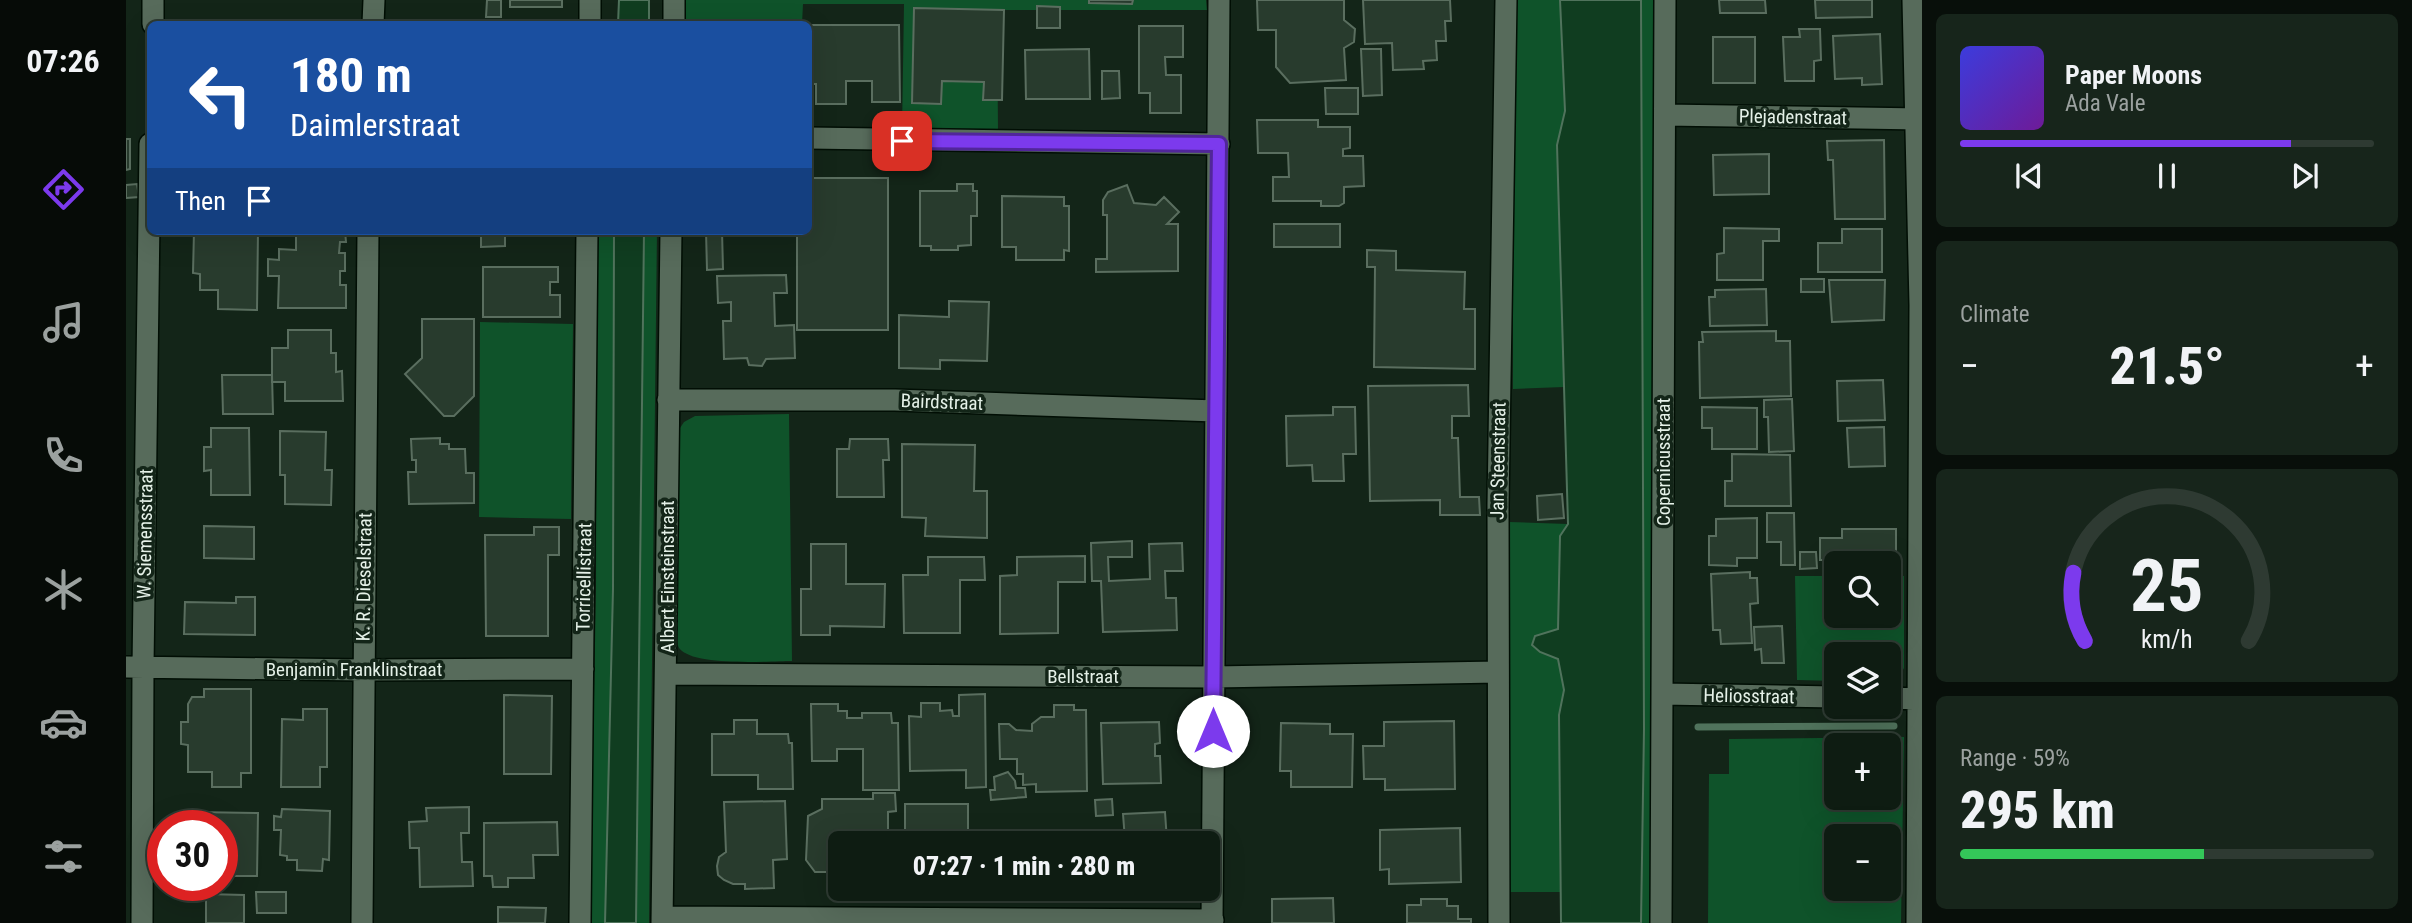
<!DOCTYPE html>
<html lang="en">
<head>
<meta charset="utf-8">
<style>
  :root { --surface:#0e1c12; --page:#17251b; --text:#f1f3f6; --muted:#9ba19f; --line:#2e3a32; --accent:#7c3aed }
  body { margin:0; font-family:"Roboto Condensed",sans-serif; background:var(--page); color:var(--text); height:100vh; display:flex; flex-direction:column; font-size:26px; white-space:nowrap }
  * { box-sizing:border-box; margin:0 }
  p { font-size:23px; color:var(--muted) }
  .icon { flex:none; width:38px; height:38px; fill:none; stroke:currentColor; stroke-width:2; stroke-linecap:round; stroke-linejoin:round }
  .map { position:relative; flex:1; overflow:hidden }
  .drawer { display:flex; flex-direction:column; gap:14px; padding:14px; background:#080f0a; width:490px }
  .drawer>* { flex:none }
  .top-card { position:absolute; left:21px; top:21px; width:665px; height:214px; border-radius:10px; box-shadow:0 7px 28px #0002,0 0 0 2px var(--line); background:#1a4fa0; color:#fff; overflow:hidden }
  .controls { position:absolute; left:1698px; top:551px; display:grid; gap:14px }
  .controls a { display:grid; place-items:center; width:77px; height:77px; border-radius:10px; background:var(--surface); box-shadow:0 7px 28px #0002,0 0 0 2px var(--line); font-size:35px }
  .speed { position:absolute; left:21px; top:810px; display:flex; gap:14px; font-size:35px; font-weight:700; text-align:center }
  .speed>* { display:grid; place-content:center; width:91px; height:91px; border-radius:50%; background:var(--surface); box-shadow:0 7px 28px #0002,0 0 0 2px var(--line); line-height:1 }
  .speed .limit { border:10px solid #d22; background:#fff; color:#111 }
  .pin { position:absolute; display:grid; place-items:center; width:60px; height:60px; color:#fff; margin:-30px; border-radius:14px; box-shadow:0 4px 10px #0006 }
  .me { position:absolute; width:77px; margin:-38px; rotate:0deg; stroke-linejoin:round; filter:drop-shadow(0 0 5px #0008) }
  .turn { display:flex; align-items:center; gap:24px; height:147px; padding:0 28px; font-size:32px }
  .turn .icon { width:91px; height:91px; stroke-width:2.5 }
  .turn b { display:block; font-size:49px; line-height:60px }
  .then { display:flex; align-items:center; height:66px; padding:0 28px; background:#0003; gap:14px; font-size:26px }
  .big { font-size:52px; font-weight:800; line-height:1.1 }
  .drawer .widget { flex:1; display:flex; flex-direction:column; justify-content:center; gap:10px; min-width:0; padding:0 24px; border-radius:10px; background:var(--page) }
  .drawer .dial { align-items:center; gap:0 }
  .dial svg { height:182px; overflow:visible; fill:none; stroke:var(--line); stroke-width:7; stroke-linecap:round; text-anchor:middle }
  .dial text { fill:var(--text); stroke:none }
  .song { display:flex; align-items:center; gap:21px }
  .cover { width:84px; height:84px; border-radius:10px; background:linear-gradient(135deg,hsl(240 70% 55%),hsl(280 70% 35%)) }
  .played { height:7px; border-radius:4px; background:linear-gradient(90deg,var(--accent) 80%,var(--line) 80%) }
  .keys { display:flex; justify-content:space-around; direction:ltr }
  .heat { display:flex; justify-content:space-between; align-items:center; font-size:38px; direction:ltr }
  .charge { height:10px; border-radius:5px; background:linear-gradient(90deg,#34c759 59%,var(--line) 0) }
  .trip { position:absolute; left:702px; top:831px; width:392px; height:70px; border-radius:10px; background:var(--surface); box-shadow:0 7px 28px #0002,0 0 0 2px var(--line); font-weight:800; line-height:70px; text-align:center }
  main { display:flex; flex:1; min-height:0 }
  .menu { display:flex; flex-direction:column; width:126px; justify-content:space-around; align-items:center; background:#060b07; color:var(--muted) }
  .menu .icon { width:49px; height:49px }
  .menu .current { color:var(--accent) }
  .menu b { font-size:32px; color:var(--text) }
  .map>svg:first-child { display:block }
  .green { fill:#0f532a; fill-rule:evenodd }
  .water { fill:#103d20; stroke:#50735c; stroke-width:2 }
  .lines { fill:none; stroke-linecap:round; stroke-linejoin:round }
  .stream { stroke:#50735c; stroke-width:7 }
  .building { fill:#283b2d; stroke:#5a6e5f; stroke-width:2 }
  .minor-casing { stroke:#010e04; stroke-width:24 }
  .minor { stroke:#576b5b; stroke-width:21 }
  .route-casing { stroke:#51269a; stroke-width:18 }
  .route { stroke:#7c3aed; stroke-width:12 }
  .labels { text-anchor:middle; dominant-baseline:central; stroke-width:7; stroke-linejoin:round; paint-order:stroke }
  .street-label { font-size:19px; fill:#e5f1e8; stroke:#132518 }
</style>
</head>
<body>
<main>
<nav class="menu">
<b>07:26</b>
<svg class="icon current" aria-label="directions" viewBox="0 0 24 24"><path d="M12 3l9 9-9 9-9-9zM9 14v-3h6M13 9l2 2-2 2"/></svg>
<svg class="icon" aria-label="music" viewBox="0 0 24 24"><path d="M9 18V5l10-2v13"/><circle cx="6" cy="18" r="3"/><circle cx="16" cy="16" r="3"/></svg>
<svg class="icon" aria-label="phone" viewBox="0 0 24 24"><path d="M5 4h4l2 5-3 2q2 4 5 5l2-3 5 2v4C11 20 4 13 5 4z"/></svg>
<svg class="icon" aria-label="climate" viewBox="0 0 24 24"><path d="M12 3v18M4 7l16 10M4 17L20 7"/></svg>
<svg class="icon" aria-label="car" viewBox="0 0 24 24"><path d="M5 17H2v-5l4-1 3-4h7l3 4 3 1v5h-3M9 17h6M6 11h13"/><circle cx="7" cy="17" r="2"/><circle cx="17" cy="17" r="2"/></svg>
<svg class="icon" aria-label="filters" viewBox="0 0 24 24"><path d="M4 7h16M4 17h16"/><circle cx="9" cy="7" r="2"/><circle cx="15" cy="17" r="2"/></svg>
</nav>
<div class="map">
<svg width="1796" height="923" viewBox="0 0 1796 923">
  <rect width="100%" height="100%" fill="#132518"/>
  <!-- green -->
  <path class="green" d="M559 0H1080L1081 10H871L872 130H776L778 4H677L676 24H559Z
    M1387 0H1434L1439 111 1431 145 1438 387 1387 389Z
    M1515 0H1531L1527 923H1515L1518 729Z
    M471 231H488L487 589 479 923H464L470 588Z
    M518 231H531L523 923H510Z
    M354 322 447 324 445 519 353 517Z
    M663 414 666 661C643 661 567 667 553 648 551 644 550 636 549 632L552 431 558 422 569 416Z
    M1383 522 1442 524 1434 536 1433 629 1410 636 1414 652 1432 659 1438 690 1433 715 1434 892H1384L1381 677Z
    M1669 576H1710V616H1762V576H1778V668L1772 679 1762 681V654H1710V681L1671 680Z
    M1778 737 1775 923H1582L1583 774H1603V739ZM1710 746H1762V798H1710ZM1710 836H1762V889H1710Z"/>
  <!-- water -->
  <path class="water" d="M493 0H523V24H492Z
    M1434 0H1515L1518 729 1515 923H1435L1433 715 1438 690 1432 659 1414 652 1406 645 1409 636 1432 629 1434 536 1442 524 1431 145 1439 111Z
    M488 231H518L510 923H479L487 589Z"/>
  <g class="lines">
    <!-- stream -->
    <path class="stream" d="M1572 727 1768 726"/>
  </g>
  <!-- building -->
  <path class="building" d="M361 0H375V17H360Z
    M384 0H436V7H384Z
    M963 0H1007L1006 4 963 3Z
    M1131 0H1218V20L1229 29 1228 42 1218 48 1220 80 1164 83 1150 67V30H1132Z
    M1237 0H1324L1325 21H1319L1320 41H1310L1311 60 1297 61 1298 69 1267 70 1266 43 1239 44Z
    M1593 0H1639L1640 13H1594Z
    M1689 0H1746V17L1690 18Z
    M911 6 934 7V28H911Z
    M788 8 878 10 876 100H857L858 82 816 81 815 104 786 103Z
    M682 25H773L774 102H746V81H720V104H690V84H682Z
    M1013 26H1057V57H1039L1040 75H1055V113H1024V93H1013Z
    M1673 29H1694L1695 60 1688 61V81H1659L1657 37H1674Z
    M1754 34 1756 84 1736 85V78L1709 79 1707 36Z
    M1587 37H1629V83H1587Z
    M963 49 964 99H900L899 50Z
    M1235 49H1255L1256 95 1237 96Z
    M976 71H993L994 98 976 99Z
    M1199 88H1232V114H1200Z
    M1131 120H1192V127H1224V148L1217 149V156H1237L1238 186 1218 187V203L1213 206H1195V201H1147V177H1163L1162 153H1132Z
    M0 139H4V169L0 170Z
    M1758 140 1759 219H1709L1707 160H1702L1701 141Z
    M1643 154V194L1588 195 1587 155Z
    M682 178H762V330H671V231H682Z
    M11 184 13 197 0 198V185Z
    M831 184H847V191H851V216H845V245L832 246V250H805V246H794V191H831Z
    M1001 185 1008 203 1030 205 1038 197 1053 212 1041 224H1052V271L970 272V259H981V215H977V200L982 192Z
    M876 196 938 197V206H943V251L938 250V260H890V247H876Z
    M1148 224H1214V247H1148Z
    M1598 228 1653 229V241H1637V280H1591V254L1598 253Z
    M1716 229H1756V272H1692V243H1716Z
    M68 231H132L131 310 92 309V290H74V274L67 273Z
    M170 231H219L220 242H214L213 253H219V271H214V285H220V308H152L153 276H142V259L153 260V249L170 250Z
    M355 231H379V246L355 247Z
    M580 231H596L597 269 581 270Z
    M1241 250 1270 251V270L1339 272 1338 309H1349V369L1248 367 1249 267H1241Z
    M357 267H432V282H424V295H434V317H357Z
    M660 275 661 293H648L649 326 668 325 669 358 640 359 636 366 623 365 621 358 598 359 597 321H605V302L592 303 591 276Z
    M1675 279H1698V292H1675Z
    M1703 280H1759L1758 320 1706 322Z
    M1640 289 1641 325 1584 326 1583 297H1589V290Z
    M823 301 863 302 861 361 814 360V369L773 368V315L823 317Z
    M296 319H348V396L328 416H318L279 374 296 358Z
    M162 330H205V353H210V372L216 371 217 401H159V382H146V348H162Z
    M1650 331V341H1664L1665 396 1574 398 1573 342H1577L1576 332Z
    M96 375H146L147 414H97Z
    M1757 380 1759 420 1712 421 1711 381Z
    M1342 385 1343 416H1326V438H1332L1334 497H1353L1354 515H1314V500L1244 501 1242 386Z
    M1666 399 1668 451 1643 452 1642 417H1638V400Z
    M1207 407H1229L1230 454H1217L1218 481H1187L1186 465 1161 466 1160 416 1207 415Z
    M1576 407 1631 408V449H1586V428H1576Z
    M1758 427 1759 466 1723 467 1721 428Z
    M85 428H123L124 495H85V470L78 471V447H85Z
    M154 431 200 432 199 470H206L205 505 159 504V475H154Z
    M314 438V444H323V449H339L340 473H348V503L283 504 282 472H290V460H286L285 439Z
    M724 439H762L763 460H757L758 497H711V449H723Z
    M776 444 849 445 848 491H861V538L799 536 800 518 776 517Z
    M1606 454 1664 455 1665 506H1599V481H1606Z
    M1436 494 1438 518 1412 520 1411 496Z
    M1641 513H1668L1669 565H1655V542H1641Z
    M1631 518V558H1611V566L1583 565V536H1590V519Z
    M78 526 128 527V559L78 558Z
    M408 527H433V555H422V636H360L359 535H408Z
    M1716 529H1770V555H1762V564H1715V560H1694V538H1716Z
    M1006 541V557H982L983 581 1024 579 1023 544 1056 543 1057 571H1039L1040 598H1050L1051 630 977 632 975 581H966L965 543Z
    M685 544H720V584H759L758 627 704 626V635H675V589H685Z
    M1674 552H1690L1691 568 1674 569Z
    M959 556V582H932V633L874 634V576L891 575V557Z
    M802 557H858L859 580H834V633H778L777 575H802Z
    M1624 572V578H1631L1632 603 1624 604 1626 643 1595 644 1594 630H1587L1585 574Z
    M110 597H129V635L58 634 59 602 110 603Z
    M1656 626 1658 663H1636L1635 649 1629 650 1628 627Z
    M78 689H125V773H115V787H86V772H62V745L55 744V722H62V704L66 697H78Z
    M859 694 860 787 840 788V770L784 771 783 716 795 717V703H814V711L826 710 827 716H833V695Z
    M378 695 426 696 425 774H378Z
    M685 704H712V711H721V718H736V713H765L766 723H772L773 790H737V749H711V761H686Z
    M928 705H948V710H960L961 791 910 792V784L897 785V774H891V759H874L873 724H883L890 730 906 731V724L915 717H928Z
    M177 709H201V767H194V787H155L156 719 177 720Z
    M608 720H631V734H662L663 743H666L667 789H632V775H586V734H608Z
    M1328 721 1329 789 1259 790V779H1238L1237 746H1258V722Z
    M1033 722 1034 743 1029 744V756H1034L1035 783 977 784 975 723Z
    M1155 723 1204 724V734H1227L1226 787H1165V771H1154Z
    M882 772 889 781 890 788H899L900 797 865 800 864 790H869L868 777Z
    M747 793H769L770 811 762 812V844H714V881H708V872H689L680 860 682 816 696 809V799H747Z
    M986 799 987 815 970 816 969 800Z
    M659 801 661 859 647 860 648 888 619 889V884H607L598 880 592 875 591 866 593 857 600 852 598 802Z
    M779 804H842V844H770V841H779Z
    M343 807V833H335L336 862H346L347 886 294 887 293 848H284L283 822 301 821 300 808Z
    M156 809 204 811 203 860 197 859 196 871 171 870V860H161V856L154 855 155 830H148V816L155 817Z
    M68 812 132 813 131 876H96V826H60V824L68 820Z
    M1039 812 1041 841 1048 840V844H989V841L999 840 997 814Z
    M431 822 432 855H407L408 878H382V887H367L366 876H358V823Z
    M1334 828 1335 882 1263 884V869L1254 870V830Z
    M749 889H769L770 897H749Z
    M130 892H160V913H131Z
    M80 894 118 895V923H80Z
    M1207 898 1208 923H1146V899Z
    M1295 899H1321V906H1332V919H1345V923H1281V905H1295Z
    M372 907 420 908 419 923H372Z"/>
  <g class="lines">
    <!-- minor casing -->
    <g class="minor-casing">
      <path id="minor" d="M1787 0 1794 305 1791 923
        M27 24V0
        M247 24 248 0
        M464 24V0
        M548 24V0
        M1539 115 1796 119
        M682 138 1093 144
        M542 400H769L1090 411
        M0 667 237 670 457 669
        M541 674 1088 677 1372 672
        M1536 694 1710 697
        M1762 698 1796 699
        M536 917 1087 920
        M16 923 17 667 24 144
        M236 923 242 231
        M454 923 461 231
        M536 923 545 231
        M1086 923 1093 0
        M1373 923 1372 505 1380 0
        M1535 923 1539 0"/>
    </g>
    <!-- minor -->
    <use href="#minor" class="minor"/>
  </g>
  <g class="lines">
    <!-- route casing -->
    <g class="route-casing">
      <path id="route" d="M776 141 1093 144 1087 731"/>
    </g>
    <!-- route -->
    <use href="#route" class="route"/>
  </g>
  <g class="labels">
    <!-- street labels -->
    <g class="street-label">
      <text transform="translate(1667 117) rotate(1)">Plejadenstraat</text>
      <text transform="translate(816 402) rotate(2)">Bairdstraat</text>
      <text transform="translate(1372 461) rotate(-89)">Jan Steenstraat</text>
      <text transform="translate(1537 462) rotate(-90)">Copernicusstraat</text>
      <text transform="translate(19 534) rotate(-89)">W. Siemensstraat</text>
      <text transform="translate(238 577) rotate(-89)">K. R. Dieselstraat</text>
      <text transform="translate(458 577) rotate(-89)">Torricellistraat</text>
      <text transform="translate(541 577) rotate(-90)">Albert Einsteinstraat</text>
      <text x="228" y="669">Benjamin Franklinstraat</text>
      <text x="957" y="676">Bellstraat</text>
      <text transform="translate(1623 696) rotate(1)">Heliosstraat</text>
    </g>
  </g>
</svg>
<div class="controls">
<a><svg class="icon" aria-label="search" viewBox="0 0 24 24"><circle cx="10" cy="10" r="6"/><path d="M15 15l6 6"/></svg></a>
<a><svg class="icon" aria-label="layers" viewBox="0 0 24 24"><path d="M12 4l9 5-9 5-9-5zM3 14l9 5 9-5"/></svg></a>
<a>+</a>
<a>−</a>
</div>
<div class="speed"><div class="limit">30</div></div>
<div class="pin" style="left:776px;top:141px;background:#d93025"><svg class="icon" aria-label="arrive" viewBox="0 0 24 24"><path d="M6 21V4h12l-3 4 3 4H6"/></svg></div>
<svg class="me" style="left:1087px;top:731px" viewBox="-20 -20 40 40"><circle r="19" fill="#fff"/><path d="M0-13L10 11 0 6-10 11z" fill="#7c3aed"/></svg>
<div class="trip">07:27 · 1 min · 280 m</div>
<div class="top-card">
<div class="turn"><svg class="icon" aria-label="left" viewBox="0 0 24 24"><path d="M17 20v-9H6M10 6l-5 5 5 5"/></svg><div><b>180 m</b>Daimlerstraat</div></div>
<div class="then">Then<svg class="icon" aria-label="arrive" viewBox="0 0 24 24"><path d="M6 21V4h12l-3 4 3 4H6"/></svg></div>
</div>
</div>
<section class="drawer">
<div class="widget">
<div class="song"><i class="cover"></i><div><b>Paper Moons</b><p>Ada Vale</p></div></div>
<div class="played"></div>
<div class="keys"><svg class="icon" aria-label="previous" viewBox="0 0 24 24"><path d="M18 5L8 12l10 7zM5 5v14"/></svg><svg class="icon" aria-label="pause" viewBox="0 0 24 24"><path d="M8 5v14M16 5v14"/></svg><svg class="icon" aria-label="next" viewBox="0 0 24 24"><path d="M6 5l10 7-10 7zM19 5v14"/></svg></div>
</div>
<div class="widget"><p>Climate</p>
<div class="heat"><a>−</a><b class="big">21.5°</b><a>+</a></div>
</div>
<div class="widget dial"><svg viewBox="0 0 100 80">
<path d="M14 69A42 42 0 1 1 86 69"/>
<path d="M14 69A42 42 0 0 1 9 39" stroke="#7c3aed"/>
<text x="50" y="56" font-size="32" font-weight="700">25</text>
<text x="50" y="72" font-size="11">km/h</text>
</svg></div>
<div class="widget"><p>Range · 59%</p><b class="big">295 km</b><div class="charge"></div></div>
</section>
</main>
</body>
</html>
